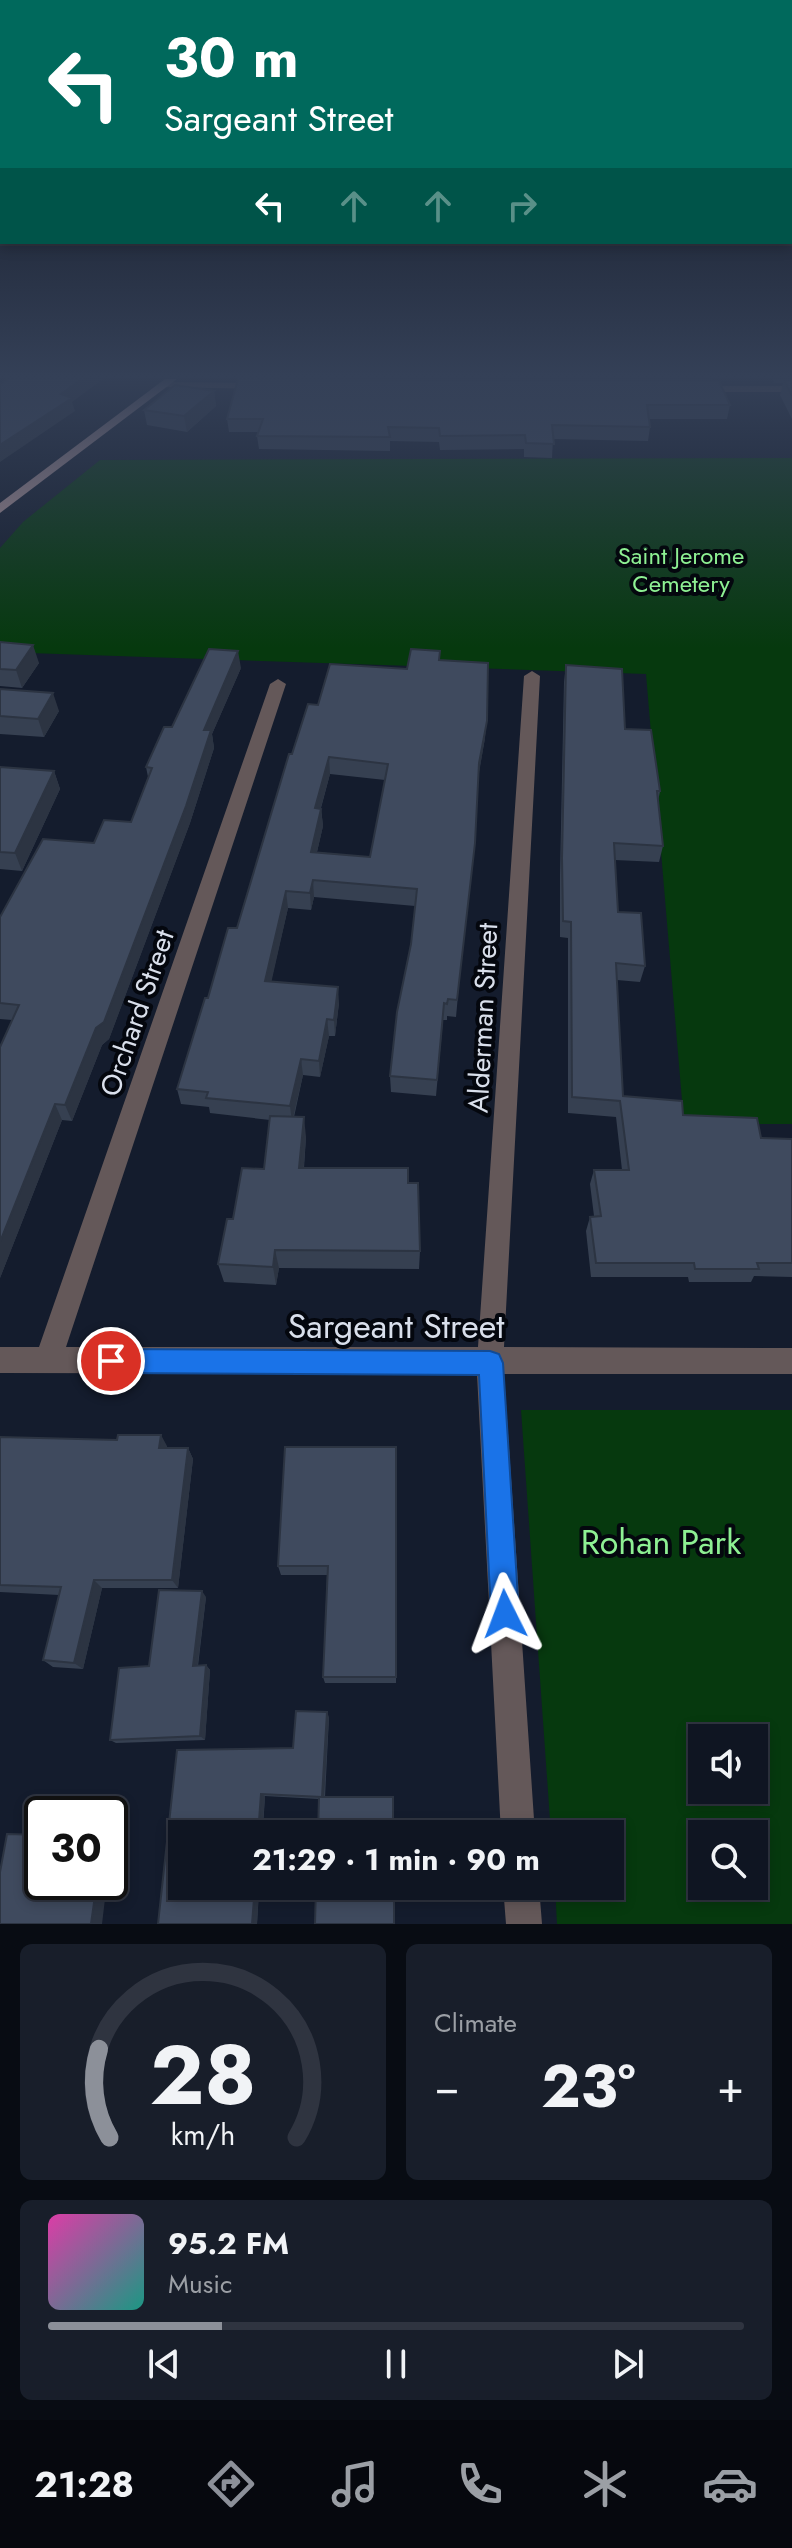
<!DOCTYPE html>
<html lang="en">
<head>
<meta charset="utf-8">
<style>
  :root { --surface:#0f1522; --page:#181e2a; --text:#f1f3f6; --muted:#9b9fa5; --line:#2f3440; --accent:#8c9099 }
  body { margin:0; font-family:Jost,sans-serif; background:var(--page); color:var(--text); height:100vh; display:flex; flex-direction:column; font-size:30px; white-space:nowrap }
  * { box-sizing:border-box; margin:0 }
  p { font-size:26px; color:var(--muted) }
  .icon { flex:none; width:44px; height:44px; fill:none; stroke:currentColor; stroke-width:2; stroke-linecap:round; stroke-linejoin:round }
  .map { position:relative; height:1924px; overflow:hidden }
  .side { display:flex; flex-direction:column; gap:20px; padding:20px; background:#080c13; flex:1 }
  .side>* { flex:none }
  .banner { position:absolute; left:0px; top:0px; width:792px; height:244px; box-shadow:0 4px 12px #0003,0 0 0 2px var(--line); background:#00695c; color:#fff; overflow:hidden }
  .buttons { position:absolute; left:688px; top:1724px; display:grid; gap:16px }
  .buttons a { display:grid; place-items:center; width:80px; height:80px; border-radius:0px; background:var(--surface); box-shadow:0 4px 12px #0003,0 0 0 2px var(--line); font-size:40px }
  .speed { position:absolute; left:24px; top:1796px; display:flex; gap:16px; font-size:40px; font-weight:700; text-align:center }
  .speed>* { display:grid; place-content:center; width:104px; height:104px; border-radius:50%; background:var(--surface); box-shadow:0 4px 12px #0003,0 0 0 2px var(--line); line-height:1 }
  .speed .limit { border:4px solid #111; border-radius:12px; background:#fff; color:#111 }
  .pin { position:absolute; display:grid; place-items:center; width:68px; height:68px; color:#fff; margin:-34px; border:4px solid #fff; border-radius:50%; box-shadow:0 2px 8px #0007 }
  .me { position:absolute; width:88px; margin:-44px; rotate:357deg; stroke-linejoin:round; filter:drop-shadow(0 0 6px #0008) }
  .turn { display:flex; align-items:center; gap:28px; height:168px; padding:0 32px; font-size:36px }
  .turn .icon { width:104px; height:104px; stroke-width:2.5 }
  .turn b { display:block; font-size:56px; line-height:68px }
  .lanes { display:flex; align-items:center; height:76px; padding:0 32px; background:#0003; justify-content:center; gap:40px; direction:ltr }
  .lanes .off { opacity:.35 }
  .big { font-size:60px; font-weight:700; line-height:1.1 }
  .side .widget { flex:1; display:flex; flex-direction:column; justify-content:center; gap:12px; min-width:0; padding:0 28px; border-radius:12px; background:var(--page) }
  .side .dial { align-items:center; gap:0 }
  .dial svg { height:208px; overflow:visible; fill:none; stroke:var(--line); stroke-width:7; stroke-linecap:round; text-anchor:middle }
  .dial text { fill:var(--text); stroke:none }
  .song { display:flex; align-items:center; gap:24px }
  .cover { width:96px; height:96px; border-radius:12px; background:linear-gradient(135deg,hsl(320 70% 55%),hsl(170 70% 35%)) }
  .played { height:8px; border-radius:4px; background:linear-gradient(90deg,var(--accent) 25%,var(--line) 25%) }
  .keys { display:flex; justify-content:space-around; direction:ltr }
  .heat { display:flex; justify-content:space-between; align-items:center; font-size:44px; direction:ltr }
  .side .tiles { flex:1; display:grid; gap:20px; grid-template-columns:1fr 1fr }
  .widget:last-child { grid-column:span 2 }
  .trip { position:absolute; left:168px; top:1820px; width:456px; height:80px; border-radius:0px; background:var(--surface); box-shadow:0 4px 12px #0003,0 0 0 2px var(--line); font-weight:700; line-height:80px; text-align:center }
  .menu { display:flex; height:128px; justify-content:space-around; align-items:center; background:#06080e; color:var(--muted) }
  .menu .icon { width:56px; height:56px }
  .menu .selected { color:var(--accent) }
  .menu b { font-size:36px; color:var(--text) }
  .map>svg:first-child { display:block }
  .green { fill:#06390e; fill-rule:evenodd }
  .lines { fill:none; stroke-linecap:round; stroke-linejoin:round }
  .minor { fill:#645859; fill-rule:evenodd }
  .major { fill:#ad9396; fill-rule:evenodd }
  .wall { fill:#364051; fill-rule:evenodd }
  .shaded-wall { fill:#2c3442 }
  .building { fill:#3f4a5e; stroke:#2c3442; stroke-width:2; fill-rule:evenodd }
  .route { fill:#1a73e8; stroke:#114b97; stroke-width:2 }
  .labels { text-anchor:middle; dominant-baseline:central; stroke-width:8; stroke-linejoin:round; paint-order:stroke }
  .far-park-label { font-size:24px; fill:#8ef093; stroke:#04070e }
  .street-label { font-size:28px; fill:#d9dfeb; stroke:#04070e }
  .near-street-label { font-size:34px; fill:#d9dfeb; stroke:#04070e }
  .near-park-label { font-size:34px; fill:#8ef093; stroke:#04070e }
</style>
</head>
<body>
<div class="map">
<svg width="792" height="1924" viewBox="0 0 792 1924">
  <rect width="100%" height="100%" fill="#141c2d"/>
  <!-- green -->
  <path class="green" d="M792 458V1124H684L646 674 0 652V548L23 522 100 460Z
    M521 1410H792V1924H557L555 1886H610V1834H551ZM702 1738H754V1790H702ZM702 1834H754V1886H702Z"/>
  <g class="lines">
    <!-- minor -->
    <path class="minor" d="M164 382 264 383 269 386 264 389 160 387V383Z
      M792 386V392H696L691 389 696 386Z
      M532 671 540 676 504 1347 792 1348V1374H504L535 1834H501L477 1374 0 1373V1347H39L270 684 278 679 286 684 66 1347H478L524 676Z
      M503 1886H539L542 1924H506Z"/>
    <!-- major -->
    <path class="major" d="M165 379H177L0 513V503Z"/>
  </g>
  <!-- wall -->
  <path class="wall" d="M238 379H712V381L730 405 727 419H649L650 427 648 441 553 439 552 458 524 457V449L440 450 439 442 390 441V451L259 449 257 436 258 432H229L227 419Z
    M773 379H792V419L780 395 783 383H774Z
    M214 391 216 406 187 432 147 425 144 410Z
    M0 642 39 663 22 688 0 686Z
    M440 651V660L485 738 478 777 456 1017 447 1016V1020H443L436 1096 391 1092 390 1076 411 944 415 906 314 897 311 910 288 908 271 981 339 1003 335 1036H329L320 1077 303 1075 294 1117 306 1137 304 1168 408 1183 420 1251 419 1269 279 1268 276 1285 224 1282 218 1264 233 1219 264 1169 270 1120 210 1113 209 1107 181 1104 177 1089 208 998 237 928 292 754 318 705 407 669ZM330 774 385 780 370 857 317 852 323 826 321 808Z
    M566 665 625 729 660 791 658 802 663 846 659 862 615 860 618 912 645 966 640 982 617 980 623 1096 761 1138 792 1139V1277L754 1276 751 1282H689L688 1277H591L586 1231 590 1217 594 1216 590 1184 594 1170H622L616 1117 568 1113V938L560 937V875L564 682Z
    M241 668 212 734 214 748 190 823 109 1039 102 1045 72 1121 62 1120 0 1278 12 1020 0 1019V917L94 843 131 822 148 777 146 767 172 727Z
    M0 689 59 711 44 737 0 734Z
    M0 767 54 771 60 789 22 871 0 869Z
    M0 1437 167 1446V1448H188L193 1459 178 1588H102L83 1669 53 1667 43 1660 59 1595 0 1592Z
    M396 1447V1683H325L323 1677 327 1575H281L278 1566Z
    M206 1597 198 1666 206 1665 210 1670 205 1740 116 1743 110 1740 149 1666Z
    M329 1717 325 1797 319 1799 265 1796 257 1924H158L293 1748Z"/>
  <!-- shaded-wall -->
  <path class="shaded-wall" d="M82 379H103L72 402 75 411 0 462V445L61 394Z
    M214 391 216 406 187 432 184 416Z
    M33 645 39 663 22 688 16 670Z
    M238 651 241 668 212 734 214 748 190 823 109 1039 102 1045 72 1121 65 1105 204 730Z
    M53 693 59 711 44 737 38 719Z
    M487 721 485 738 478 779 479 763Z
    M329 757 330 774 316 825 315 808Z
    M54 771 60 789 22 871 15 853Z
    M321 809 323 826 313 869 311 852Z
    M313 880 314 897 311 910 310 893Z
    M286 891 288 908 268 997 265 981Z
    M338 987 339 1003 335 1036 334 1020Z
    M327 1019 329 1036 320 1077 319 1061Z
    M301 1059 303 1075 292 1122 290 1106Z
    M55 1104 62 1120 0 1278V1242Z
    M304 1117 306 1137 302 1188 299 1168Z
    M275 1250 279 1268 276 1285 273 1267Z
    M161 1435 167 1446 165 1459 159 1448Z
    M188 1448 193 1459 178 1588 172 1580Z
    M94 1580 102 1588 83 1669 74 1663Z
    M202 1591 206 1597 197 1670 193 1666Z
    M206 1665 210 1670 205 1740 200 1736Z
    M327 1712 329 1717 324 1799 322 1797Z
    M261 1794 265 1796 262 1834H258Z
    M110 1837 113 1838 110 1863Z
    M97 1882H107L102 1924H91Z
    M255 1886H259L257 1924H252Z"/>
  <!-- building -->
  <path class="building" d="M7 379H82L61 394 72 398 0 445V384Z
    M238 379 719 381 730 405H647L650 427 552 425 554 444 526 443 525 435 440 436 439 428 388 427 390 437 257 436 263 419H227Z
    M784 380H792V396Z
    M175 385 214 391 184 416 144 410Z
    M0 642 33 645 16 670 0 669Z
    M209 649 238 651 204 730H211L186 806 104 1022 96 1028 65 1105 55 1104 0 1242V1047L19 1005 0 1003V917L43 839 94 843 104 820 131 822 152 768 146 767 164 727H172Z
    M411 649 440 651 439 660 488 663 487 721 479 763 475 843 457 1000 448 999 447 1004 444 1003 437 1080 390 1076 397 1012 411 944 417 889 313 880 310 893 286 891 265 981 338 987 334 1020 327 1019 319 1061 301 1059 290 1106 206 1098 208 1092 177 1089 205 998H208L228 928H237L289 754H292L308 704 318 705 330 664 407 669ZM329 757 388 764 370 857 311 852 321 809 315 808Z
    M566 665 622 669 625 729 651 730 660 791H657L663 846 614 843 618 912 641 913 645 966 616 963 623 1096 682 1101 683 1115 757 1118 761 1138 792 1139V1263H757L759 1269H695L694 1263H596L590 1217 601 1216 594 1170H629L620 1101 572 1097 571 922 563 921 562 858Z
    M0 689 53 693 38 719 0 716Z
    M0 767 54 771 15 853 0 852Z
    M270 1116 304 1117 299 1168H408V1183H418L420 1251 275 1250 273 1267 218 1264 227 1219H233L242 1168 264 1169Z
    M118 1435H161L159 1448H188L172 1580H94L74 1663 43 1660 61 1587 0 1585V1437L117 1440Z
    M285 1447H396V1677H323L328 1566H278Z
    M159 1590 202 1591 193 1666 206 1665 200 1736 110 1740 119 1668 149 1666Z
    M296 1711 327 1712 322 1797 261 1794 258 1834H182V1886H255L252 1924H158L177 1750 293 1748Z
    M319 1797H393V1834H318Z
    M7 1834 42 1835V1882H97L91 1924H0V1872Z
    M316 1886H394V1924H315Z"/>
  <!-- sky -->
  <linearGradient id="sky" x2="0" y2="1"><stop stop-color="#0b0f19"/><stop offset="0.58" stop-color="#344057"/><stop offset="1" stop-color="#344057" stop-opacity="0"/></linearGradient>
  <rect width="792" height="648" fill="url(#sky)"/>
  <!-- route -->
  <path class="route" d="M111 1349 490 1351 499 1354 503 1363 519 1614 515 1624 505 1628 495 1624 491 1614 479 1375 111 1373 103 1369 99 1361 103 1352Z"/>
  <g class="labels">
    <!-- far-park labels -->
    <g class="far-park-label">
      <text x="681" y="555">Saint Jerome<tspan x="681" dy="28">Cemetery</tspan></text>
    </g>
    <!-- street labels -->
    <g class="street-label">
      <text transform="translate(137 1013) rotate(-71)">Orchard Street</text>
      <text transform="translate(483 1018) rotate(-87)">Alderman Street</text>
    </g>
    <!-- near-street labels -->
    <g class="near-street-label">
      <text x="396" y="1326">Sargeant Street</text>
    </g>
    <!-- near-park labels -->
    <g class="near-park-label">
      <text x="661" y="1542">Rohan Park</text>
    </g>
  </g>
</svg>
<div class="buttons">
<a><svg class="icon" aria-label="sound" viewBox="0 0 24 24"><path d="M4 9h4l5-4v14l-5-4H4zM17 9q2 3 0 6"/></svg></a>
<a><svg class="icon" aria-label="search" viewBox="0 0 24 24"><circle cx="10" cy="10" r="6"/><path d="M15 15l6 6"/></svg></a>
</div>
<div class="speed"><div class="limit">30</div></div>
<div class="pin" style="left:111px;top:1361px;background:#d93025"><svg class="icon" aria-label="arrive" viewBox="0 0 24 24"><path d="M6 21V4h12l-3 4 3 4H6"/></svg></div>
<svg class="me" style="left:505px;top:1614px" viewBox="-20 -20 40 40"><path d="M0-17L14 15 0 8-14 15z" fill="#1a73e8" stroke="#fff" stroke-width="4"/></svg>
<div class="trip">21:29 · 1 min · 90 m</div>
<div class="banner">
<div class="turn"><svg class="icon" aria-label="left" viewBox="0 0 24 24"><path d="M17 20v-9H6M10 6l-5 5 5 5"/></svg><div><b>30 m</b>Sargeant Street</div></div>
<div class="lanes"><svg class="icon" aria-label="left" viewBox="0 0 24 24"><path d="M17 20v-9H6M10 6l-5 5 5 5"/></svg><svg class="icon off" aria-label="ahead" viewBox="0 0 24 24"><path d="M12 20V5M6 11l6-6 6 6"/></svg><svg class="icon off" aria-label="ahead" viewBox="0 0 24 24"><path d="M12 20V5M6 11l6-6 6 6"/></svg><svg class="icon off" aria-label="right" viewBox="0 0 24 24"><path d="M7 20v-9h11M14 6l5 5-5 5"/></svg></div>
</div>
</div>
<section class="side">
<div class="tiles">
<div class="widget dial"><svg viewBox="0 0 100 80">
<path d="M14 69A42 42 0 1 1 86 69"/>
<path d="M14 69A42 42 0 0 1 10 35" stroke="#8c9099"/>
<text x="50" y="56" font-size="32" font-weight="700">28</text>
<text x="50" y="72" font-size="11">km/h</text>
</svg></div>
<div class="widget"><p>Climate</p>
<div class="heat"><a>−</a><b class="big">23°</b><a>+</a></div>
</div>
<div class="widget">
<div class="song"><i class="cover"></i><div><b>95.2 FM</b><p>Music</p></div></div>
<div class="played"></div>
<div class="keys"><svg class="icon" aria-label="previous" viewBox="0 0 24 24"><path d="M18 5L8 12l10 7zM5 5v14"/></svg><svg class="icon" aria-label="pause" viewBox="0 0 24 24"><path d="M8 5v14M16 5v14"/></svg><svg class="icon" aria-label="next" viewBox="0 0 24 24"><path d="M6 5l10 7-10 7zM19 5v14"/></svg></div>
</div>
</div>
</section>
<nav class="menu">
<b>21:28</b>
<svg class="icon selected" aria-label="directions" viewBox="0 0 24 24"><path d="M12 3l9 9-9 9-9-9zM9 14v-3h6M13 9l2 2-2 2"/></svg>
<svg class="icon" aria-label="music" viewBox="0 0 24 24"><path d="M9 18V5l10-2v13"/><circle cx="6" cy="18" r="3"/><circle cx="16" cy="16" r="3"/></svg>
<svg class="icon" aria-label="phone" viewBox="0 0 24 24"><path d="M5 4h4l2 5-3 2q2 4 5 5l2-3 5 2v4C11 20 4 13 5 4z"/></svg>
<svg class="icon" aria-label="climate" viewBox="0 0 24 24"><path d="M12 3v18M4 7l16 10M4 17L20 7"/></svg>
<svg class="icon" aria-label="car" viewBox="0 0 24 24"><path d="M5 17H2v-5l4-1 3-4h7l3 4 3 1v5h-3M9 17h6M6 11h13"/><circle cx="7" cy="17" r="2"/><circle cx="17" cy="17" r="2"/></svg>
</nav>
</body>
</html>
